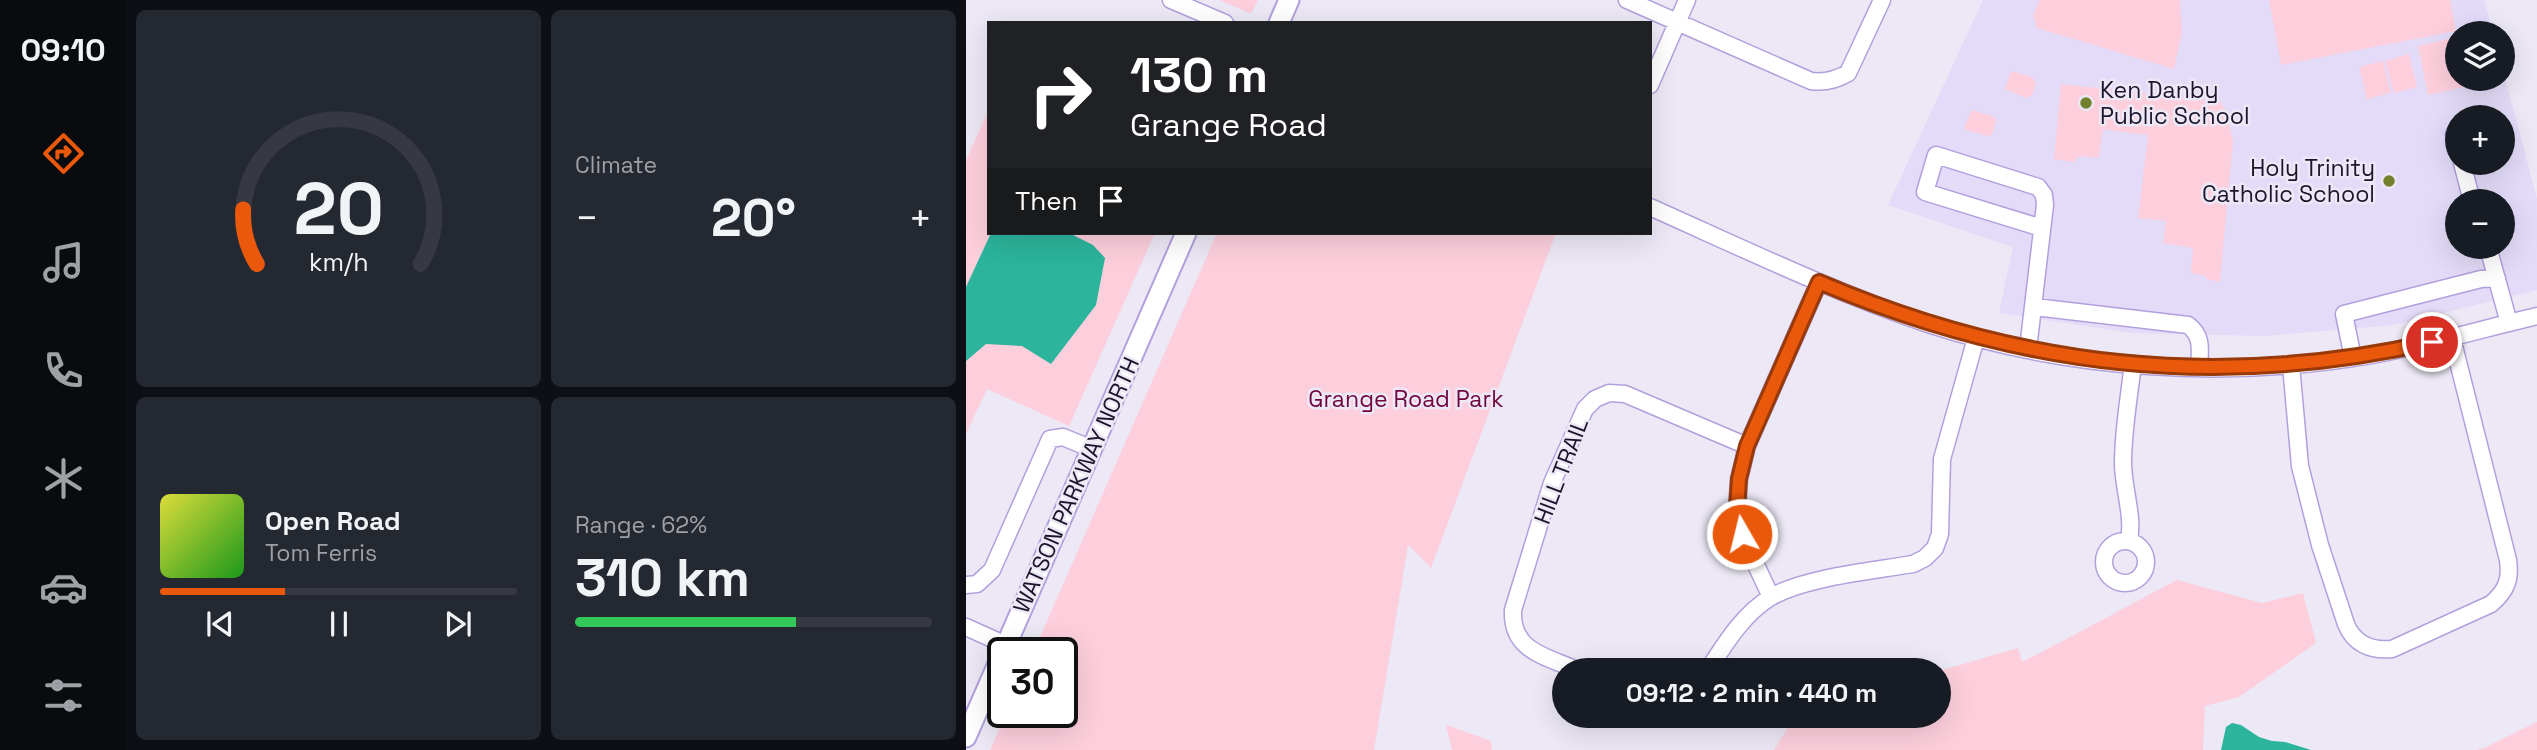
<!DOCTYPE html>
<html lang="en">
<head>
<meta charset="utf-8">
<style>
  :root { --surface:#171b24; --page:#242831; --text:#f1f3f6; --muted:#9ea1a6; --line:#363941; --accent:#ea580c }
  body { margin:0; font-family:"Space Grotesk",sans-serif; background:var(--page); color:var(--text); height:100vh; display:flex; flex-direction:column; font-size:26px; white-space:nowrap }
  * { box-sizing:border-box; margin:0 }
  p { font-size:23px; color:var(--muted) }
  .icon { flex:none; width:38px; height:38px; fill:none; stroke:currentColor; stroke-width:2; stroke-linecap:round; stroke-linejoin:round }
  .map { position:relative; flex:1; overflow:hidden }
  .details { display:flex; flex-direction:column; gap:10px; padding:10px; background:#0d0f14; width:840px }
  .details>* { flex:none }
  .hud { position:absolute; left:21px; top:21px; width:665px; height:214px; border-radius:0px; box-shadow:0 7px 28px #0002; background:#202124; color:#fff; overflow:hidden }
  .fabs { position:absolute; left:1479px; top:21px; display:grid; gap:14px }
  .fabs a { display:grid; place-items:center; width:70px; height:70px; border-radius:50%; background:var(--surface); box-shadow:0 7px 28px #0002; font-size:35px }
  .speed { position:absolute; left:21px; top:637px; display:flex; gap:14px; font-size:35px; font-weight:700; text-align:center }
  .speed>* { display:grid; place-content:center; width:91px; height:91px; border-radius:50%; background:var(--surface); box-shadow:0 7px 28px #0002; line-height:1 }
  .speed .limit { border:4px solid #111; border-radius:10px; background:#fff; color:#111 }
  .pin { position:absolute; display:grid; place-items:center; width:60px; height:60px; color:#fff; margin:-30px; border:4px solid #fff; border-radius:50%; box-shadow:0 2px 7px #0007 }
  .me { position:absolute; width:77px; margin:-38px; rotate:352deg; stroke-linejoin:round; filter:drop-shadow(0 0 5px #0008) }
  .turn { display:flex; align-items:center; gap:24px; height:147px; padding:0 28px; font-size:32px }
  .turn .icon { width:91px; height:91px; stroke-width:2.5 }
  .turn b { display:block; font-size:49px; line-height:60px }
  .then { display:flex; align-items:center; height:66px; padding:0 28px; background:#0003; gap:14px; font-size:26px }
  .big { font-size:52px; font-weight:600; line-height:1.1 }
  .details .tile { flex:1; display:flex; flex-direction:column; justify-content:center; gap:10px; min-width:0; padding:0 24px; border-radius:10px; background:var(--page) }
  .details .dial { align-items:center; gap:0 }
  .dial svg { height:182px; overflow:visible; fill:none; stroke:var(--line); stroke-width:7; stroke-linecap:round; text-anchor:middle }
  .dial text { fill:var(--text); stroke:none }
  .song { display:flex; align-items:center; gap:21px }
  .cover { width:84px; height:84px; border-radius:10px; background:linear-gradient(135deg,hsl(60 70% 55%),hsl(120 70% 35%)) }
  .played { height:7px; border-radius:4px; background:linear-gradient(90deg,var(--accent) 35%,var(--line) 35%) }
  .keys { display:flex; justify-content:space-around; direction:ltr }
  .heat { display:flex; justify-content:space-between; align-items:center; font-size:38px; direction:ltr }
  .charge { height:10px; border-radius:5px; background:linear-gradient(90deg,#34c759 62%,var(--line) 0) }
  .details .tiles { flex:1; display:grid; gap:10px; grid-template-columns:repeat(2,1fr) }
  .trip { position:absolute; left:586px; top:658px; width:399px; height:70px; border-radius:35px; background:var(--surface); box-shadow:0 7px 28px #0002; font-weight:600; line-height:70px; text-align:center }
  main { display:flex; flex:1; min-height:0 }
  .dock { display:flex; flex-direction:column; width:126px; justify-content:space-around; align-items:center; background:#090b0e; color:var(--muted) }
  .dock .icon { width:49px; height:49px }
  .dock .selected { color:var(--accent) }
  .dock b { font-size:32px; color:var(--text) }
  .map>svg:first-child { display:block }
  .built { fill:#e3dbf8; fill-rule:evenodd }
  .green { fill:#fdcfdd }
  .water { fill:#2cb49c }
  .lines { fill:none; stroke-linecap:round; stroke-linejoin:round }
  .minor-casing { stroke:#b2a0dd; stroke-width:19 }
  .major-casing { stroke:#b2a0dd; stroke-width:23 }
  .minor { stroke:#fff; stroke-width:16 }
  .major { stroke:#fff; stroke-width:19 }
  .route-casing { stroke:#983908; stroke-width:18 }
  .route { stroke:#ea580c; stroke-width:12 }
  .poi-dot { fill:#73812e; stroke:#ece8f5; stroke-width:2.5 }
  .labels { text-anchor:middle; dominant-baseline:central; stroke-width:5; stroke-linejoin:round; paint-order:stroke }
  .poi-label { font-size:23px; fill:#1c152c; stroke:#ece8f5; text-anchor:start }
  .park-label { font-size:23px; fill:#71053d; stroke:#ece8f5 }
  .street-label { font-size:23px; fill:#1c152c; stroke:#ece8f5 }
</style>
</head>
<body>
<main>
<nav class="dock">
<b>09:10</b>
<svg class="icon selected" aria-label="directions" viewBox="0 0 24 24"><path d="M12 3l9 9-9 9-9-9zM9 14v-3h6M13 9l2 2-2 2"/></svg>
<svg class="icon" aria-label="music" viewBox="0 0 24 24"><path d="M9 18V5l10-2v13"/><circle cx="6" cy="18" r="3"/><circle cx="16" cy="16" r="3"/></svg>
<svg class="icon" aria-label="phone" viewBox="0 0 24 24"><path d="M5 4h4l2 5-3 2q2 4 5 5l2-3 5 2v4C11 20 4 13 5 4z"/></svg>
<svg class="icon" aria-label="climate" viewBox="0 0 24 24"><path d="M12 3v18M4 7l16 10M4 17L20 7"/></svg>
<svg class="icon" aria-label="car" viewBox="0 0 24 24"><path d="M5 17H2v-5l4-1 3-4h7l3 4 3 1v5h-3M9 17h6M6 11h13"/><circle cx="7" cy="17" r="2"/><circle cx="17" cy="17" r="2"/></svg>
<svg class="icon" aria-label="filters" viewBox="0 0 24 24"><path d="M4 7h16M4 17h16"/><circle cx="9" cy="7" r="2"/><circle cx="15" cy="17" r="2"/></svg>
</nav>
<section class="details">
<div class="tiles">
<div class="tile dial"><svg viewBox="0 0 100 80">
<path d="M14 69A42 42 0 1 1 86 69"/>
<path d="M14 69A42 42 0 0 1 8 45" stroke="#ea580c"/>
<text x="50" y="56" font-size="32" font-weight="700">20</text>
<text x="50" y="72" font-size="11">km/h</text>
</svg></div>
<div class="tile"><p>Climate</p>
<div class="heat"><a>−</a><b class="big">20°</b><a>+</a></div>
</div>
<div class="tile">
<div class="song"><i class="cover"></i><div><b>Open Road</b><p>Tom Ferris</p></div></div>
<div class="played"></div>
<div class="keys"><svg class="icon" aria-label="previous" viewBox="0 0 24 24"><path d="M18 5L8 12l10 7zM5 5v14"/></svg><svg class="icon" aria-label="pause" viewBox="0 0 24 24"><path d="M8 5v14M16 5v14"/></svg><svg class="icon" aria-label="next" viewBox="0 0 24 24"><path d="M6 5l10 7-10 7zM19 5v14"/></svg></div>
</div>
<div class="tile"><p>Range · 62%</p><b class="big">310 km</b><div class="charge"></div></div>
</div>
</section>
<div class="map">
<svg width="1571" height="750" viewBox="0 0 1571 750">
  <rect width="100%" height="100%" fill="#ece8f5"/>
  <!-- built -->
  <path class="built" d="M1017 0H1518L1527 33H1491V79H1536L1537 70 1571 199V290L1428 325 1298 336 1166 333 1033 313 1047 247 922 205ZM1491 117H1536V163H1491ZM1491 201H1536V247H1491Z"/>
  <!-- green -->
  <path class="green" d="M254 0H292L286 12 283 13Z
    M1074 0H1214L1216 32 1208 69 1071 28 1067 15Z
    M1303 0H1484L1490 31 1315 65Z
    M1491 37V79H1520L1521 82 1462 95 1452 46Z
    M1443 54 1451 87 1428 93 1419 61Z
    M1417 61 1425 93 1401 99 1393 67Z
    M1045 71 1066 77 1070 84 1066 95 1060 98 1039 89Z
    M1095 84 1254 102 1260 110 1267 142 1254 282 1240 279V276L1225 273 1227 248 1197 243 1200 221 1172 218 1182 135 1137 129 1133 158 1114 156 1107 162 1088 159Z
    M23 109V233H189L103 426 21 389 0 434V160Z
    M1006 110 1028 117 1030 120 1026 135 1022 136 1000 130 998 127Z
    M251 233H590L465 568 442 545 408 750H24L41 712H96V653H67Z
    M1211 580 1296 603 1337 593 1350 643 1273 697 1239 706 1237 750H808L829 716H973V671L1052 648 1056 662C1108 636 1159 607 1211 580Z
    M1571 722V750H1510L1518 748Z
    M480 725 525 741 526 750H486Z"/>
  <!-- water -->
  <path class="water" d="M25 233H103L127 245 139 258 130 305 85 364 56 346 20 344 0 361V287Z
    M1266 723 1275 725 1293 737 1306 741 1319 742 1345 750H1255L1260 727Z"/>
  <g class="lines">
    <!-- minor casing -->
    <g class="minor-casing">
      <path id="minor" d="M205 0 259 23
        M661 0 845 81C859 83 870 80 882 73L916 0
        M684 85 721 0
        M1491 134H1488L1491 144
        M1496 163 1506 201
        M684 207C776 248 867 292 962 324 1103 370 1260 380 1406 355 1462 345 1516 329 1571 316
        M1522 247 1543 323
        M1069 307 1222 325C1237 336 1234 350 1233 367
        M1062 349 1079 205 1078 195 1072 187 970 155 959 192 1076 228
        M1387 358 1378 314 1515 279 1531 278
        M1325 365 1334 466 1354 545 1380 624C1388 644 1405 651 1426 649L1525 604C1540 591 1545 580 1542 560L1486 338
        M1163 540C1168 516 1157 488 1157 463 1157 431 1163 397 1167 364
        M1138 562a21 21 0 1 1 42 0a21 21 0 1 1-42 0Z
        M0 585 11 584 26 570 84 439 97 437 126 449
        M805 597 776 535 771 509 773 479 781 446 853 282
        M0 627 40 645
        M611 670C579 656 545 651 547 610L586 483 619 409 629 399 643 393 659 394 781 446
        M742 670C759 644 777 614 805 597 840 577 907 571 947 564L959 558 969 548 974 534 976 459 1010 338"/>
    </g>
    <!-- major casing -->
    <g class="major-casing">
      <path id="major" d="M313 23 323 0
        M0 737 220 233"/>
    </g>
    <!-- minor -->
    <use href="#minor" class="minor"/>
    <!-- major -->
    <use href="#major" class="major"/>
  </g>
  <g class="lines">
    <!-- route casing -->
    <g class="route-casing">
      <path id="route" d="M776 534 771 509 773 479 781 446 853 282C1055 368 1252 390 1466 342"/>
    </g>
    <!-- route -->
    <use href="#route" class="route"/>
  </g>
  <!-- markers -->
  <g class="poi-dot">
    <circle cx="1120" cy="103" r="7"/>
    <circle cx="1423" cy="181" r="7"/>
  </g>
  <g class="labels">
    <!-- poi labels -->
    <g class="poi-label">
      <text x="1134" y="90">Ken Danby<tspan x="1134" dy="26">Public School</tspan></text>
      <text x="1409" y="168" text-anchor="end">Holy Trinity<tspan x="1409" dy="26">Catholic School</tspan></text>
    </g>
    <!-- park labels -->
    <g class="park-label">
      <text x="440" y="399">Grange Road Park</text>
    </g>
    <!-- street labels -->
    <g class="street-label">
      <text transform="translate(595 471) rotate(-69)">HILL TRAIL</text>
      <text transform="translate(110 485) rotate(-66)">WATSON PARKWAY NORTH</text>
    </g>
  </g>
</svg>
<div class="fabs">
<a><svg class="icon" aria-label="layers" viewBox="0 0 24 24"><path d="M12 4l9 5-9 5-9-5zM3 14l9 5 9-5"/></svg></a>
<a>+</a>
<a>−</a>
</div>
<div class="speed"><div class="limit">30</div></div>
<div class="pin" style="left:1466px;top:342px;background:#d93025"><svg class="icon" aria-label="arrive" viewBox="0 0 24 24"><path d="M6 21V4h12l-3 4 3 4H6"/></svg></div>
<svg class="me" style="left:776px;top:534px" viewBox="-20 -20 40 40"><circle r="17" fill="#ea580c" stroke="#fff" stroke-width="3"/><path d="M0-11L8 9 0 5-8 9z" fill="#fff"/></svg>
<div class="trip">09:12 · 2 min · 440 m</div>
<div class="hud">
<div class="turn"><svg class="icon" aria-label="right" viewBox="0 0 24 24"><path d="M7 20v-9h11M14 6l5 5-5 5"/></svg><div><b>130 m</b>Grange Road</div></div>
<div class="then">Then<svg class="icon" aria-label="arrive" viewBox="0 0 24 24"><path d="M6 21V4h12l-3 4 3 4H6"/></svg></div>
</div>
</div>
</main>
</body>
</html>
